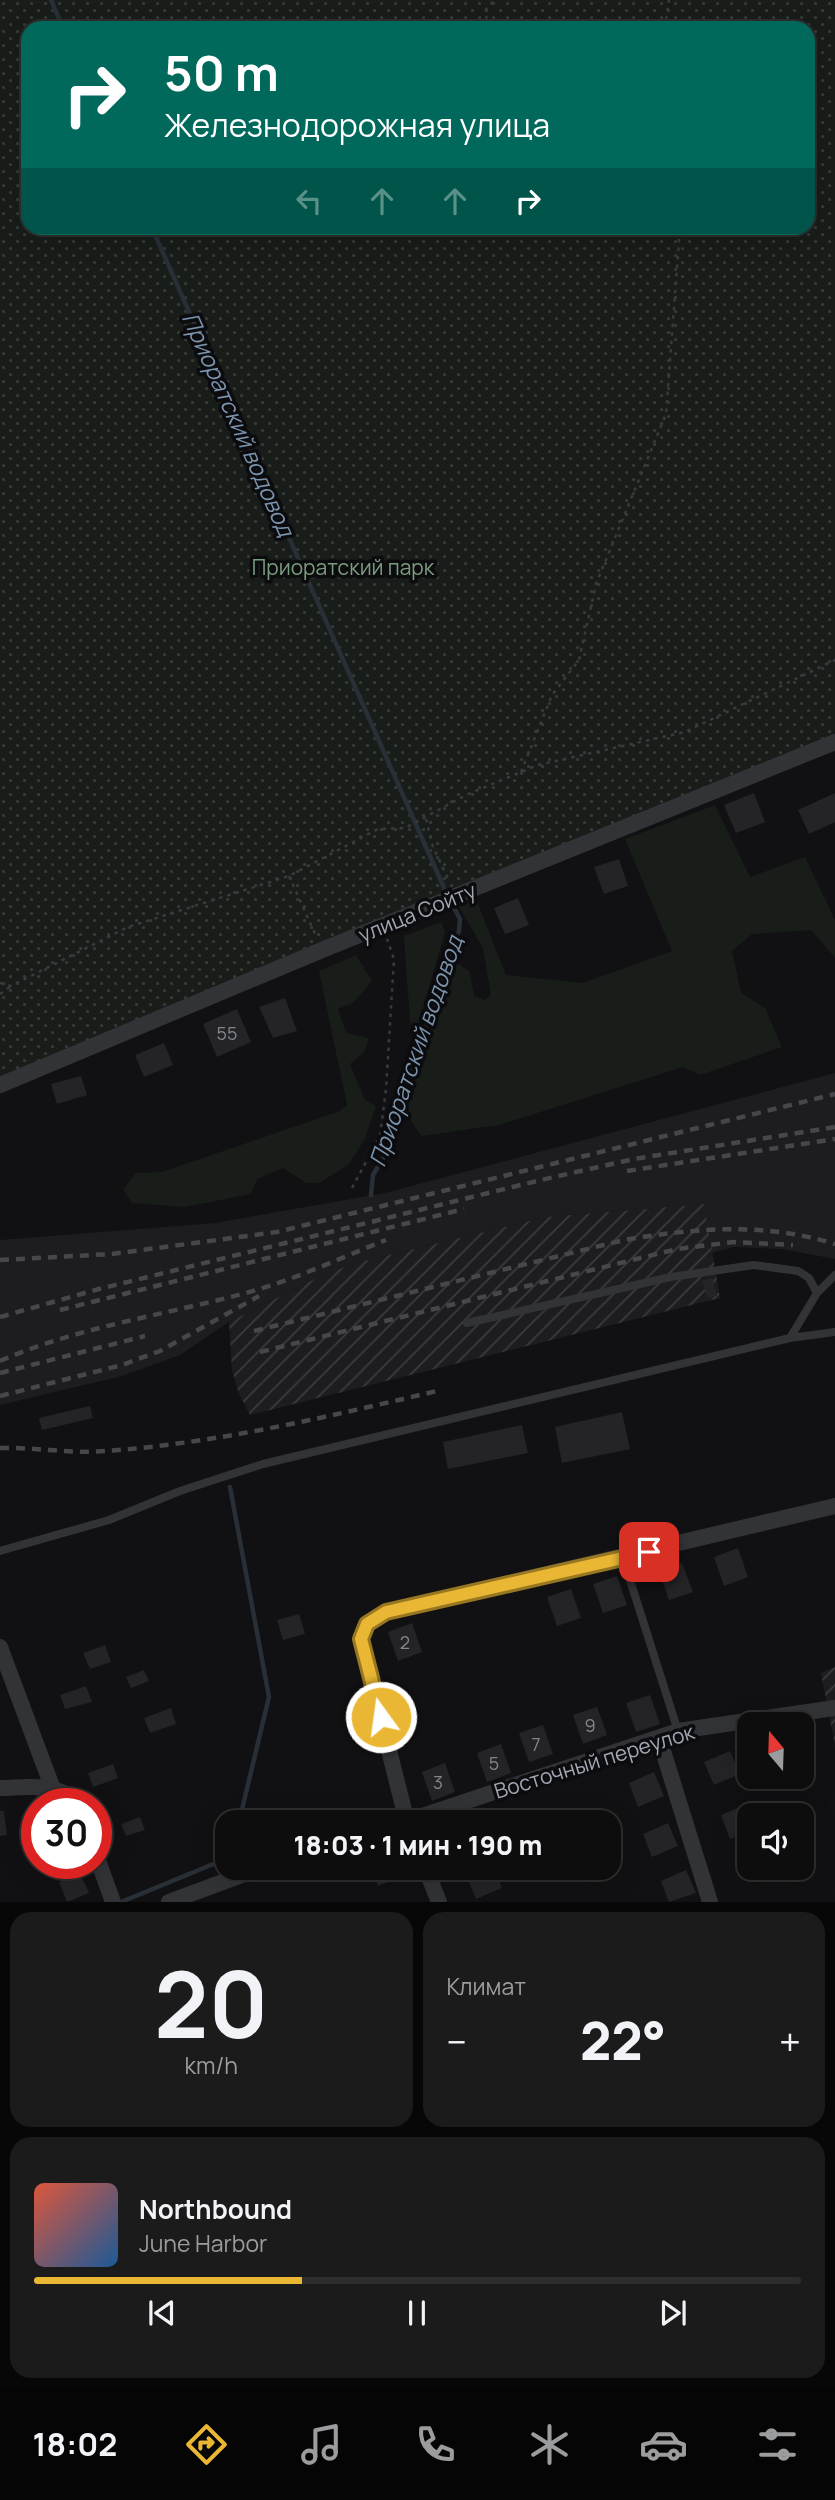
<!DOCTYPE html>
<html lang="ru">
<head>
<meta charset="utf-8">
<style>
  :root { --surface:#0d0d0e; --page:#1b1b1c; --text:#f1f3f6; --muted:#9a9c9e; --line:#2d2d2e; --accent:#e9b733 }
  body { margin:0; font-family:Manrope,sans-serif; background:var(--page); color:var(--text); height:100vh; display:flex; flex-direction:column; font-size:26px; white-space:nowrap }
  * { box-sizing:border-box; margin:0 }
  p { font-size:23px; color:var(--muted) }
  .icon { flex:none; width:38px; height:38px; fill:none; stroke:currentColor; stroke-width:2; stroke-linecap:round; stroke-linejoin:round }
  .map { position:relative; height:1902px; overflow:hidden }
  .panel { display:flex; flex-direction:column; gap:10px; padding:10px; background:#070708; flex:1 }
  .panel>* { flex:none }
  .top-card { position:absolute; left:21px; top:21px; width:794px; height:214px; border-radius:21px; box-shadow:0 7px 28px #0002,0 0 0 2px var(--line); background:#00695c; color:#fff; overflow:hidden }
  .needle { width:46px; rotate:341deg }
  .fabs { position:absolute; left:737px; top:1712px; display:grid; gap:14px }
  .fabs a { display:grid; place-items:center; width:77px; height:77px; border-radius:14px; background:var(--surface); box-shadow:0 7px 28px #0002,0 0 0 2px var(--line); font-size:35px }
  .speed { position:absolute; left:21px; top:1788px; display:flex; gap:14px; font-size:35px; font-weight:700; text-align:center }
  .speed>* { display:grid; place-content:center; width:91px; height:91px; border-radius:50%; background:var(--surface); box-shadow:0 7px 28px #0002,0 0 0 2px var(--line); line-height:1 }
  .speed .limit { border:10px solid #d22; background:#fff; color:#111 }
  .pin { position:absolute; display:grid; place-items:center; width:60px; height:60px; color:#fff; margin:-30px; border-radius:14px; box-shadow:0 4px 10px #0006 }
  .me { position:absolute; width:77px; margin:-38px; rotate:346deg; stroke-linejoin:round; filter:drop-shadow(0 0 5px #0008) }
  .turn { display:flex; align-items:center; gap:24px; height:147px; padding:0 28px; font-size:32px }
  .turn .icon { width:91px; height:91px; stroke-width:2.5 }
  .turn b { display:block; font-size:49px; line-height:60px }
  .lanes { display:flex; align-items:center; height:66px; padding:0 28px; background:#0003; justify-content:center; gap:35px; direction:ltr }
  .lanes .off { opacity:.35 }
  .big { font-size:52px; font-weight:800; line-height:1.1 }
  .panel .widget { flex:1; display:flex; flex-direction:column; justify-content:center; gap:10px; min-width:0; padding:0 24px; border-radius:21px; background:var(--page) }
  .panel .dial { align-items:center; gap:0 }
  .dial b { font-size:91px; line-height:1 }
  .song { display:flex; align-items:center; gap:21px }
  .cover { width:84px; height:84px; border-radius:10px; background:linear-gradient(135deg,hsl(10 70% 55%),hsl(210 70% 35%)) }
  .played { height:7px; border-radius:4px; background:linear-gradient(90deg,var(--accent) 35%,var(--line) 35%) }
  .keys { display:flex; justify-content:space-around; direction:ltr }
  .heat { display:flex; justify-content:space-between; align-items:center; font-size:38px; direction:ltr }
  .panel .tiles { flex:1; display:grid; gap:10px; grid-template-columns:1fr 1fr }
  .widget:last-child { grid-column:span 2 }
  .trip { position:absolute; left:215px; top:1810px; width:406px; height:70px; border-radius:21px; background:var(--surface); box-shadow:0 7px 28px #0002,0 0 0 2px var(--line); font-weight:800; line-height:70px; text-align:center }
  .tabs { display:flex; height:112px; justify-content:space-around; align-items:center; background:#050506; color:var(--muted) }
  .tabs .icon { width:49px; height:49px }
  .tabs .current { color:var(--accent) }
  .tabs b { font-size:32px; color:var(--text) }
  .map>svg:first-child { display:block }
  .built { fill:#1d1d20 }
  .industrial { fill:url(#industrial-furrows) }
  .green { fill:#181d19 }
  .park { fill:url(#park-dots); fill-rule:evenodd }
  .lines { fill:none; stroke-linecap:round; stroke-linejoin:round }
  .stream { stroke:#282f36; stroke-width:4.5 }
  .building { fill:#242427 }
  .path { stroke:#383a3e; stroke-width:2.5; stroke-dasharray:3.5 5; stroke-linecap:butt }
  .service { stroke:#323337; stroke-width:8 }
  .minor { stroke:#323337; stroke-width:16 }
  .rail { stroke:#46474c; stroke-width:4.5; stroke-dasharray:9 7; stroke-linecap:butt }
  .route-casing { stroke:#977721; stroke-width:18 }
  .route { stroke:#e9b733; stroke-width:12 }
  .labels { text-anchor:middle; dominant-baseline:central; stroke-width:7; stroke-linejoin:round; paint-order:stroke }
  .number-label { font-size:18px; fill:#82868f }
  .park-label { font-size:21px; fill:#7b9d7f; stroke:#0c0c0e }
  .street-label { font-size:21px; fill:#a3a7b3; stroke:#0c0c0e }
  .water-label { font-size:23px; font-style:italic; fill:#7b93ad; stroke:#0c0c0e }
</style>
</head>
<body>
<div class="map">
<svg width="835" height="1902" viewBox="0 0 835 1902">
  <defs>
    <pattern id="industrial-furrows" width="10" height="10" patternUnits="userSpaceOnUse" patternTransform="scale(1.75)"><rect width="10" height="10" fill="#1d1d20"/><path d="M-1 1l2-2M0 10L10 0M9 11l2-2" fill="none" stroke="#3b3b3e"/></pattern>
    <pattern id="park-dots" width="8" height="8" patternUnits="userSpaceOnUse" patternTransform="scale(1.75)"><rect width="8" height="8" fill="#181d19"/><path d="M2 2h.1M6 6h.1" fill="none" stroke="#363b38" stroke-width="1.8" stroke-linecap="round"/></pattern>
  </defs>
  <rect width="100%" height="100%" fill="#111113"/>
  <!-- built -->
  <path class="built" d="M835 1073V1259L782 1249 734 1247 711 1253 704 1204 546 1217 356 1263 323 1275 229 1322 180 1355 122 1376 0 1405V1240L215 1223 385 1193Z"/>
  <!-- industrial -->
  <path class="industrial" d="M704 1204 720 1298 250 1415 239 1394 232 1370 229 1322 323 1275 356 1263 546 1217Z
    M835 1667V1746L821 1673Z"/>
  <!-- green -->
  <path class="green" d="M715 805 750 877 805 857 835 920V958L811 930 752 934 732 951 741 993 765 1008 782 1047 700 1075 683 1067 499 1125 421 1136 403 1108 456 962 470 972 474 996 485 1000 491 995 483 948 459 907 476 899 506 975 583 983 672 951 625 839Z
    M441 922 445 932 416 1032 410 1021 404 936Z
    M356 955 372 981 354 1002 338 1009 346 1033 369 1038 364 1052 350 1064 365 1100 376 1106 365 1139 348 1165 319 1183H306L283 1168 257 1179 251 1194 185 1207 132 1203 123 1189 136 1173 162 1172 340 1111 347 1105 319 971Z"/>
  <!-- park -->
  <path class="park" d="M0 0H835V734L0 1077ZM28 28H808V228H28Z"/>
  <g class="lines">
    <!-- stream -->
    <path class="stream" d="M51 0 63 28
      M152 228 445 890
      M371 1195 373 1175 386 1153 393 1122 459 931 460 919 454 908
      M230 1487 269 1697 239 1822
      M121 1902 228 1858"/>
  </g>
  <!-- building -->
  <path class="building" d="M754 793 765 822 736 833 724 805Z
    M835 793V822L809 834 798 810Z
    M619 859 628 886 604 894 594 867Z
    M518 898 529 925 505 934 494 908Z
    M285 998 297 1031 273 1038 259 1007Z
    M237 1009 251 1042 217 1057 203 1024Z
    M164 1043 173 1065 144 1077 135 1055Z
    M81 1076 87 1095 57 1104 51 1084Z
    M712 1278 717 1296 707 1298 702 1281Z
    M90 1406 93 1418 42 1430 39 1418Z
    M622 1412 630 1449 562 1463 555 1427Z
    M522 1425 528 1453 448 1469 443 1442Z
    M738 1548 748 1577 724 1586 714 1557Z
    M682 1563 693 1592 669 1600 659 1571Z
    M617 1576 627 1605 603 1613 593 1584Z
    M571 1589 581 1618 557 1626 547 1597Z
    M299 1614 305 1634 283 1640 277 1620Z
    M412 1623 422 1652 398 1661 388 1632Z
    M105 1645 111 1662 90 1669 83 1653Z
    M144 1670 149 1681 131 1688 126 1677Z
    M86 1686 92 1702 65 1709 60 1695Z
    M650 1695 660 1724 636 1732 626 1703Z
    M597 1707 607 1735 583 1744 573 1715Z
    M171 1708 176 1724 150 1733 144 1718Z
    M543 1725 553 1754 529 1762 519 1733Z
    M501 1744 511 1773 487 1782 477 1753Z
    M730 1751 740 1774 714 1785 704 1762Z
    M445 1763 455 1792 432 1801 422 1772Z
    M113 1764 118 1778 93 1787 88 1773Z
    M654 1772 664 1796 638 1807 629 1783Z
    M747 1804 751 1815 749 1831 730 1839 721 1815Z
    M0 1811H4L7 1835 0 1836Z
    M140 1817 145 1830 126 1836 121 1824Z
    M668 1823 678 1846 652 1857 643 1834Z
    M371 1867H401L404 1876 378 1886Z
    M485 1867H493L502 1888 476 1899 466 1875Z
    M686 1870 696 1893 669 1902 661 1881Z
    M80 1873 89 1893 67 1902 59 1882Z"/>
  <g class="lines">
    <!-- path -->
    <path class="path" d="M487 28 486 9 495 0
      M665 28 669 0
      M521 772 552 695 579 660 596 584 666 414 680 228
      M426 819 433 847 449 881
      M289 876 316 936
      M0 983 11 986 128 927 289 876 378 829 405 828 466 795 538 765 685 732 835 660
      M0 994 11 986
      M352 1188 380 1136 386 1089 394 959 387 939"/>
    <!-- service -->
    <path class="service" d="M467 1323 671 1277 754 1265 798 1271 809 1278 817 1293
      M790 1338 817 1293 835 1275
      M0 1551 109 1520 180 1491 263 1464 790 1338 835 1332
      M623 1558 678 1731"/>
    <!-- minor -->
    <path class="minor" d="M0 1085 322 950 835 742
      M0 1647 53 1789
      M659 1738 710 1902
      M0 1788C23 1788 62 1781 76 1804
      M404 1822 678 1731 835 1708
      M407 1822 361 1639 367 1624 386 1612 835 1506
      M96 1855 113 1902
      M425 1867 439 1902
      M169 1902 263 1867"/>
    <!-- rail -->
    <path class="rail" d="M627 1171 835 1139
      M0 1260 112 1254 277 1232 835 1094
      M60 1310 464 1209
      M0 1317 99 1289 541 1180 634 1159 835 1127
      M254 1331 624 1240C695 1228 765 1222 835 1244
      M260 1352 677 1249 733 1242 793 1245
      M0 1361C78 1327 164 1315 246 1293 294 1280 340 1258 386 1240
      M0 1373 145 1336
      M0 1396 122 1365 160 1351 259 1296
      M0 1448C35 1447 71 1454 106 1451 219 1443 331 1416 441 1390"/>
  </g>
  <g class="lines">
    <!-- route casing -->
    <g class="route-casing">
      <path id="route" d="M381 1717 361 1639 367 1624 386 1612 649 1552"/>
    </g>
    <!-- route -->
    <use href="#route" class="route"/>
  </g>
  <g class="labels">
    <!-- number labels -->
    <g class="number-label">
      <text x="227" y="1033">55</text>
      <text x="405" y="1642">2</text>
      <text x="590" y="1725">9</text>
      <text x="536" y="1744">7</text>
      <text x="494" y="1763">5</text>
      <text x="438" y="1782">3</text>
    </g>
    <!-- park labels -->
    <g class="park-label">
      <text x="343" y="567">Приоратский парк</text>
    </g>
    <!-- street labels -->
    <g class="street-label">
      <text transform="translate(417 912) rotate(-22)">улица Сойту</text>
      <text transform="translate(594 1761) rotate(-17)">Восточный переулок</text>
    </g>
    <!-- water labels -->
    <g class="water-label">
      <text transform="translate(239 424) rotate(66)">Приоратский водовод</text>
      <text transform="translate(415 1051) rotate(-71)">Приоратский водовод</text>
    </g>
  </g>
</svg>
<div class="fabs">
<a><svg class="needle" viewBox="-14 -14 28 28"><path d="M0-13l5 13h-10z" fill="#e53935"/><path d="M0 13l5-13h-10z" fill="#9a9c9e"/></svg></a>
<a><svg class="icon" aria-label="sound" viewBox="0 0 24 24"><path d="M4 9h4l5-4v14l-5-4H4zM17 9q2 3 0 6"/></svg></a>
</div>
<div class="speed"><div class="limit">30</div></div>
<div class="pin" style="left:649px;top:1552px;background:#d93025"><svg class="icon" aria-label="arrive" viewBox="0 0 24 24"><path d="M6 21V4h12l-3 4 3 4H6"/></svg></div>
<svg class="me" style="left:381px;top:1717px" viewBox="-20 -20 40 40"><circle r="17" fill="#e9b733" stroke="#fff" stroke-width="3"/><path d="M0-11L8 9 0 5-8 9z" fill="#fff"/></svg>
<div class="trip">18:03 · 1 мин · 190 m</div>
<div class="top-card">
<div class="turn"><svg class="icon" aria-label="right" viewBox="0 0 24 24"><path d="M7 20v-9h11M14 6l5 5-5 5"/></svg><div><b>50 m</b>Железнодорожная улица</div></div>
<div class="lanes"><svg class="icon off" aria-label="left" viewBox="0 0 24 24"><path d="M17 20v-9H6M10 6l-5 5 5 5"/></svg><svg class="icon off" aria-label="ahead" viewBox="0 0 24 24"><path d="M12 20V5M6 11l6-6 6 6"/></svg><svg class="icon off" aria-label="ahead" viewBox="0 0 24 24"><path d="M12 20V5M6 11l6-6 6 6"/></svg><svg class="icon" aria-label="right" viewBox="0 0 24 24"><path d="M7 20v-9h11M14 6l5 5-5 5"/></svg></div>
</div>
</div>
<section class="panel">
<div class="tiles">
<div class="widget dial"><b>20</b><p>km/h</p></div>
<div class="widget"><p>Климат</p>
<div class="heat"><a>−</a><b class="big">22°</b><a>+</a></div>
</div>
<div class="widget">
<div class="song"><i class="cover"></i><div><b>Northbound</b><p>June Harbor</p></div></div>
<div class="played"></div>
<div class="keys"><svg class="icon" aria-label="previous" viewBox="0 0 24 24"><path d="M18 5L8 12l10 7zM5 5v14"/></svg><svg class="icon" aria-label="pause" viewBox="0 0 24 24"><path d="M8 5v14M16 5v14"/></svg><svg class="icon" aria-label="next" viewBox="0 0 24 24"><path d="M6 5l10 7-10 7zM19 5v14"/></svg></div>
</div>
</div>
</section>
<nav class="tabs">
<b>18:02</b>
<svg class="icon current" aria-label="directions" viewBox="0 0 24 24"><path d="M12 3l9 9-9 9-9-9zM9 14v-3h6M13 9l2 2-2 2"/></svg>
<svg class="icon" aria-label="music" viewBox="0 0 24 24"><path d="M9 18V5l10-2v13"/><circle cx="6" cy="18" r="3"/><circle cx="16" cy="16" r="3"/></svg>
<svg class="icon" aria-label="phone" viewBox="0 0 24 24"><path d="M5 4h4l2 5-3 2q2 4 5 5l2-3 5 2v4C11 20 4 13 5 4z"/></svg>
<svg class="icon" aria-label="climate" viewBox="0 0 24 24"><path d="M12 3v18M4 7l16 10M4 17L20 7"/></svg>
<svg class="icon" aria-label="car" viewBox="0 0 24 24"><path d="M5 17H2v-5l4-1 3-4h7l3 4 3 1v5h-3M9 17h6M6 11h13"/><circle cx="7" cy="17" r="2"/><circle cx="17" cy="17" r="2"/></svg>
<svg class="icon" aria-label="filters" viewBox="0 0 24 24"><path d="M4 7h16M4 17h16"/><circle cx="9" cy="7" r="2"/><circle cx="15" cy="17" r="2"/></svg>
</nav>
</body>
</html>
